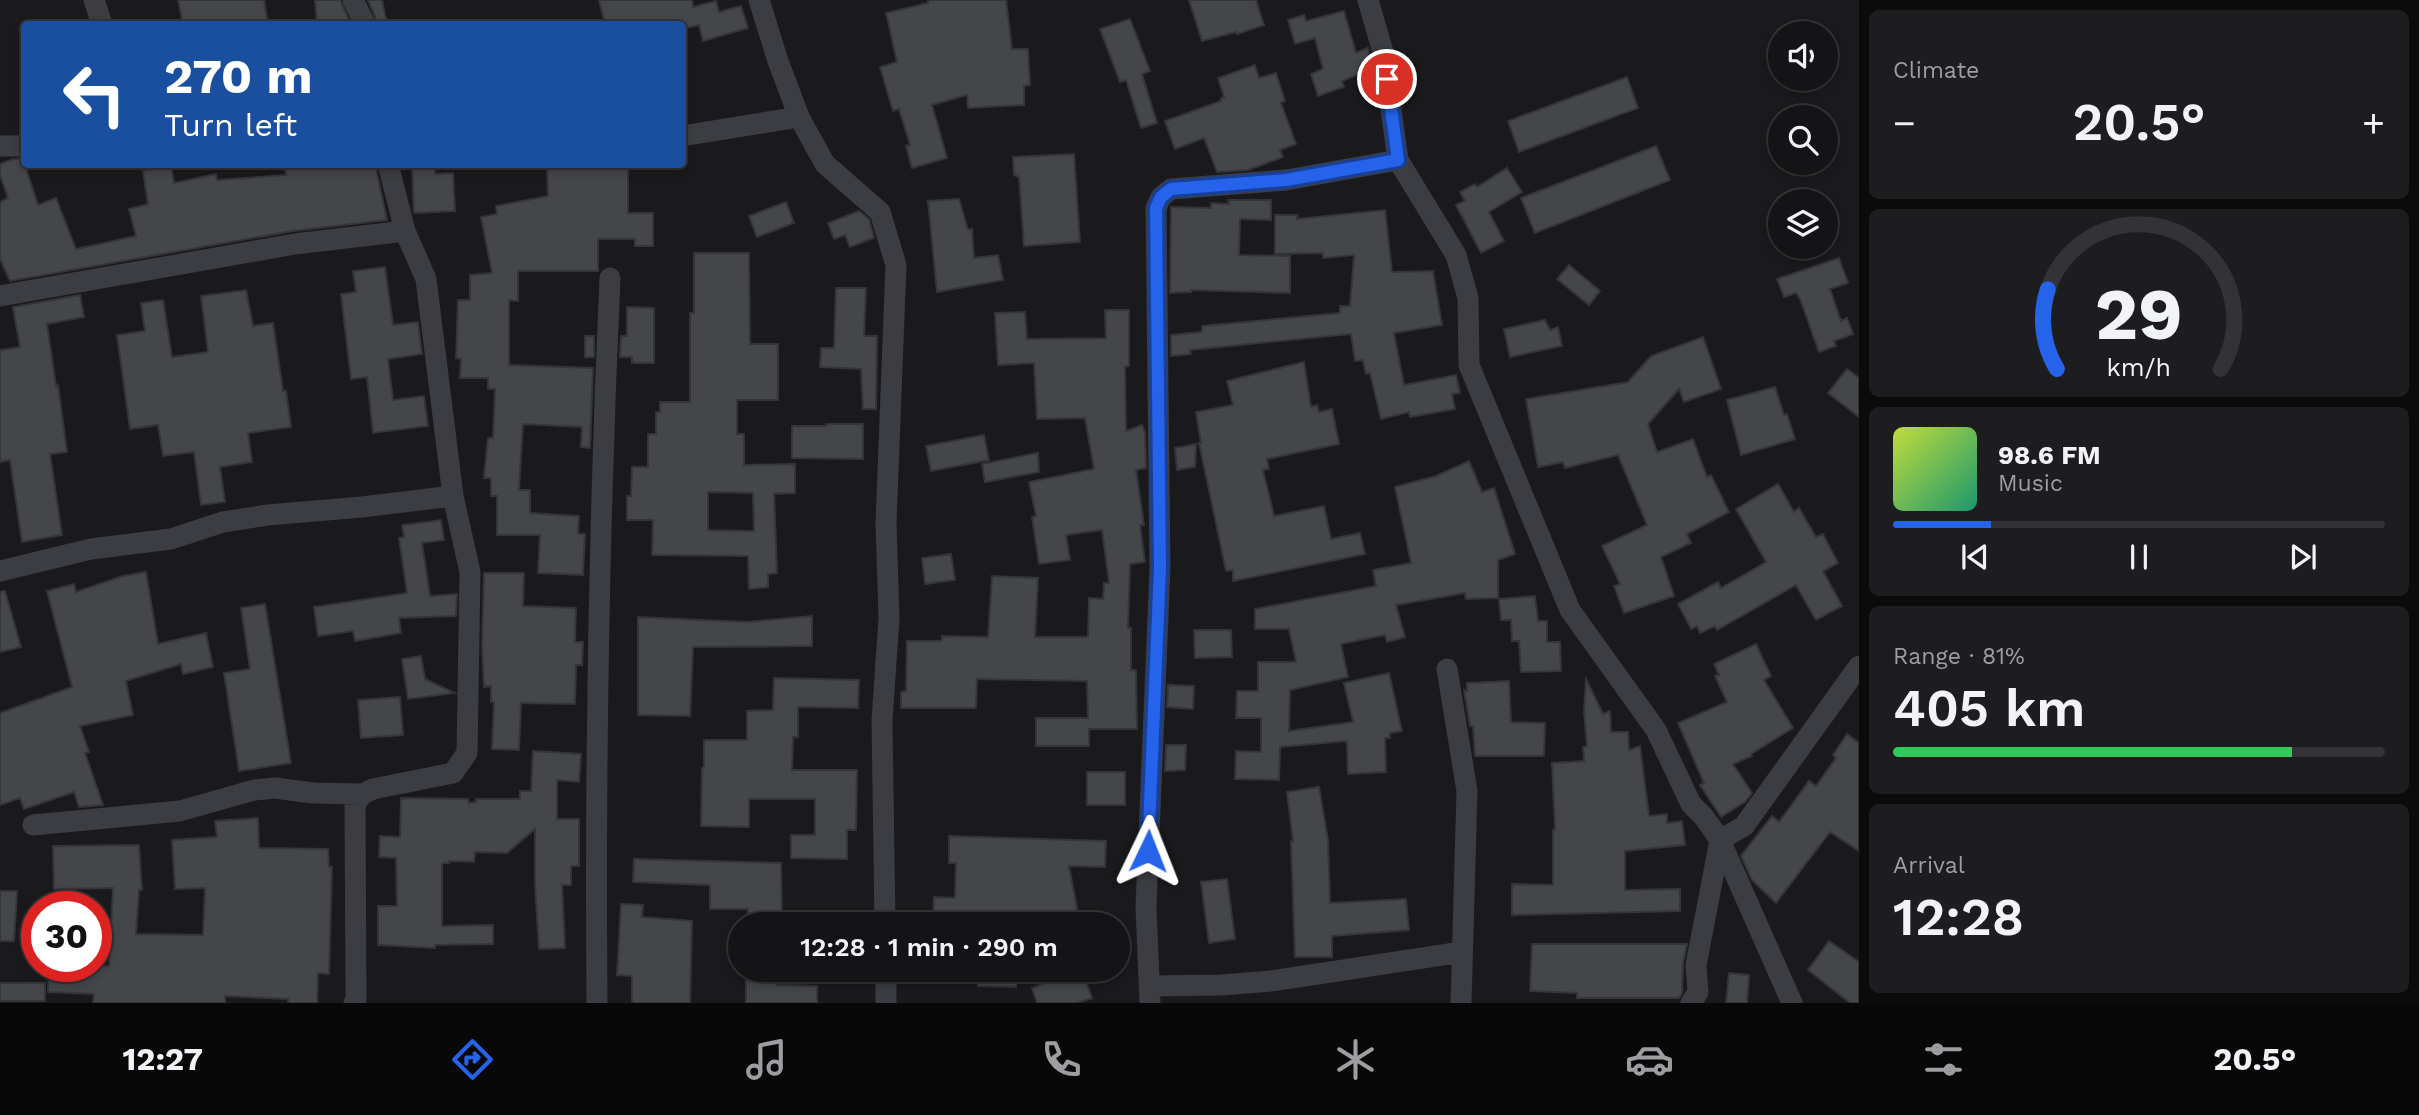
<!DOCTYPE html>
<html lang="en">
<head>
<meta charset="utf-8">
<style>
  :root { --surface:#141416; --page:#1d1d1f; --text:#f1f3f6; --muted:#9d9ea1; --line:#333335; --accent:#2563eb }
  body { margin:0; font-family:"Work Sans",sans-serif; background:var(--page); color:var(--text); height:100vh; display:flex; flex-direction:column; font-size:26px; white-space:nowrap }
  * { box-sizing:border-box; margin:0 }
  p { font-size:23px; color:var(--muted) }
  .icon { flex:none; width:38px; height:38px; fill:none; stroke:currentColor; stroke-width:2; stroke-linecap:round; stroke-linejoin:round }
  .map { position:relative; flex:1; overflow:hidden }
  .sheet { display:flex; flex-direction:column; gap:10px; padding:10px; background:#0b0b0c; width:560px }
  .sheet>* { flex:none }
  .guide { position:absolute; left:21px; top:21px; width:665px; height:147px; border-radius:7px; box-shadow:0 4px 10px #0003,0 0 0 2px var(--line); background:#1a4fa0; color:#fff; overflow:hidden }
  .buttons { position:absolute; left:1768px; top:21px; display:grid; gap:14px }
  .buttons a { display:grid; place-items:center; width:70px; height:70px; border-radius:50%; background:var(--surface); box-shadow:0 4px 10px #0003,0 0 0 2px var(--line); font-size:35px }
  .speed { position:absolute; left:21px; top:891px; display:flex; gap:14px; font-size:35px; font-weight:700; text-align:center }
  .speed>* { display:grid; place-content:center; width:91px; height:91px; border-radius:50%; background:var(--surface); box-shadow:0 4px 10px #0003,0 0 0 2px var(--line); line-height:1 }
  .speed .limit { border:10px solid #d22; background:#fff; color:#111 }
  .pin { position:absolute; display:grid; place-items:center; width:60px; height:60px; color:#fff; margin:-30px; border:4px solid #fff; border-radius:50%; box-shadow:0 2px 7px #0007 }
  .me { position:absolute; width:77px; margin:-38px; rotate:2deg; stroke-linejoin:round; filter:drop-shadow(0 0 5px #0008) }
  .turn { display:flex; align-items:center; gap:24px; height:147px; padding:0 28px; font-size:32px }
  .turn .icon { width:91px; height:91px; stroke-width:2.5 }
  .turn b { display:block; font-size:49px; line-height:60px }
  .big { font-size:52px; font-weight:600; line-height:1.1 }
  .sheet .card { flex:1; display:flex; flex-direction:column; justify-content:center; gap:10px; min-width:0; padding:0 24px; border-radius:10px; background:var(--page) }
  .sheet .dial { align-items:center; gap:0 }
  .dial svg { height:182px; overflow:visible; fill:none; stroke:var(--line); stroke-width:7; stroke-linecap:round; text-anchor:middle }
  .dial text { fill:var(--text); stroke:none }
  .song { display:flex; align-items:center; gap:21px }
  .cover { width:84px; height:84px; border-radius:10px; background:linear-gradient(135deg,hsl(70 70% 55%),hsl(160 70% 35%)) }
  .played { height:7px; border-radius:4px; background:linear-gradient(90deg,var(--accent) 20%,var(--line) 20%) }
  .keys { display:flex; justify-content:space-around; direction:ltr }
  .heat { display:flex; justify-content:space-between; align-items:center; font-size:38px; direction:ltr }
  .charge { height:10px; border-radius:5px; background:linear-gradient(90deg,#34c759 81%,var(--line) 0) }
  .trip { position:absolute; left:728px; top:912px; width:402px; height:70px; border-radius:35px; background:var(--surface); box-shadow:0 4px 10px #0003,0 0 0 2px var(--line); font-weight:600; line-height:70px; text-align:center }
  .tabs { display:flex; height:112px; justify-content:space-around; align-items:center; background:#080809; color:var(--muted) }
  .tabs .icon { width:49px; height:49px }
  .tabs .selected { color:var(--accent) }
  .tabs b { font-size:32px; color:var(--text) }
  main { display:flex; flex:1; min-height:0 }
  .map>svg:first-child { display:block }
  .building { fill:#44464a; stroke:#343539; stroke-width:2; fill-rule:evenodd }
  .lines { fill:none; stroke-linecap:round; stroke-linejoin:round }
  .minor { stroke:#3b3d42; stroke-width:21 }
  .route-casing { stroke:#184099; stroke-width:18 }
  .route { stroke:#2563eb; stroke-width:12 }
</style>
</head>
<body>
<main>
<div class="map">
<svg width="1859" height="1003" viewBox="0 0 1859 1003">
  <rect width="100%" height="100%" fill="#1a1a1d"/>
  <!-- building -->
  <path class="building" d="M178 0H264L268 24H183Z
    M315 0H340L351 24 317 23Z
    M368 0H382L387 24H378Z
    M599 0H692L693 7 716 1 719 12 741 6 748 28 703 41 699 25 682 29V24H605Z
    M928 0H1006L1012 49H1028L1030 85 1024 86V105L968 108 967 95 932 105 947 158 912 168 906 146 910 145 899 109 893 111 880 67 897 62 886 13 928 3Z
    M1189 0H1256L1264 25 1237 34 1236 32 1202 41Z
    M1344 11 1356 53 1368 48 1372 69 1342 81 1344 87 1318 96 1311 74 1323 69 1315 38 1295 44 1288 20 1304 15 1306 21Z
    M1130 19 1150 71 1142 74 1157 123 1141 128 1126 80 1120 82 1100 29Z
    M1255 65 1259 78 1276 73 1285 101 1281 103 1296 144 1280 150 1283 157 1248 170 1217 172 1204 138 1175 149 1165 121 1221 101V98L1224 97 1218 78Z
    M1627 77 1638 108 1519 152 1508 121Z
    M1656 146 1670 180 1535 233 1521 198Z
    M1074 154 1080 242 1024 246 1019 177 1014 175 1013 157Z
    M13 159H23L38 205 56 198 76 249 136 236 129 209 148 204 143 171 171 166 174 183 216 174 217 180 286 175 285 164H375L387 220 293 231 10 281 0 259V202L8 198 0 175V164Z
    M412 164H435V174L453 173 455 211 414 213Z
    M547 164H575V169H628V213H653V246H635V239H598V271H518V301L509 300V365L593 368 590 448 581 447 582 427 523 424 519 490H530V513L579 516 578 534H585L583 575 538 573 540 535H497V496H491V478H484L488 438H493L495 389H488V378H460L461 359 456 358 458 300H470V275L492 273 481 217 497 214 496 206 548 196Z
    M1507 168 1522 192 1489 212 1504 241 1481 253 1456 205 1465 201 1460 192 1475 184 1477 187Z
    M959 199 968 230 972 229 974 258 998 255 1003 280 937 292 928 201Z
    M1228 200H1271V220L1240 219 1239 255 1290 256V293L1191 290V292L1170 293 1171 207 1211 208V203L1229 204Z
    M786 202 794 223 757 237 749 216Z
    M1385 210 1392 272 1433 271 1442 325 1394 333 1404 385 1456 375 1460 393 1452 394 1455 409 1410 417 1409 412 1381 419 1370 373 1366 374 1363 360 1355 361 1351 334 1190 350 1191 354 1171 356V335L1202 332V326L1340 313V306H1350L1354 255 1323 258V253L1275 254V215H1297V219Z
    M859 211 869 219 874 238 850 247 845 235 834 239 828 223Z
    M694 253H749L750 344H778V400H737V434H744V465L795 464V493L774 494 777 573 768 574V587L749 589 748 556 652 555 653 520H627V496H631L632 467H648V434H656V412H660V402H690V313H694ZM708 492 753 493 754 531 708 530Z
    M1839 258 1848 283 1830 289 1841 321 1847 318 1853 334 1834 341 1836 346 1819 352 1800 299 1796 293 1784 297 1777 279Z
    M1569 265 1600 291 1589 305 1557 279Z
    M385 267 393 325 418 322 422 354 388 359 393 400 424 396 428 426 373 433 367 377 351 379 341 294 356 292 353 271Z
    M836 288H866L864 336H877L876 409H863L861 369 820 367 821 348H834Z
    M246 290 253 326 273 323 283 391H286L291 427 248 433 252 462 220 467 225 502 201 505 194 452 163 456 158 425 130 429 117 335 145 331 141 303 163 300 172 357 208 352 201 296Z
    M80 295 84 317 47 324 56 386 58 385 67 452 50 454 62 535 22 542 10 460 0 462V350L20 347 13 307Z
    M627 307 654 308V363H632V357H620L621 336H627Z
    M1105 310H1129V366L1125 367 1126 431 1142 425 1145 433 1146 468 1136 470 1144 525H1140L1145 562 1130 564 1128 628H1131V670H1136L1137 729H1089V746H1036V718H1088L1087 681 977 679 976 708H901V692L906 691 907 641H942V636L988 637 992 576 1038 578 1035 637H1088L1089 598 1103 599 1104 583H1109L1102 530 1066 535 1070 560 1039 564 1032 517 1036 516 1029 482 1094 469 1085 418 1037 419 1034 363 998 365 995 313 1025 312 1027 339 1106 338Z
    M1545 320 1550 330 1558 327 1562 346 1510 357 1504 329Z
    M585 336H594V357H585Z
    M1703 337 1721 389 1684 402 1679 389 1648 424 1657 452 1693 439 1707 477 1711 475 1729 512 1687 534 1691 543 1661 557 1674 596 1624 613 1614 586 1620 584 1602 546 1647 525 1618 455 1565 468 1563 462 1538 467 1526 399 1628 382 1651 356Z
    M1304 362 1311 407 1317 405 1319 412 1332 409 1339 444 1267 459 1269 469 1263 470 1274 516 1324 506 1331 539 1360 533 1365 554 1233 581V570L1226 571 1199 443H1201L1196 412 1233 405 1227 381Z
    M1847 369 1859 378V417L1828 393Z
    M1775 387 1784 415 1787 414 1795 439 1741 455 1727 400Z
    M826 424H863V459L792 458V426H826Z
    M984 435 989 460 931 471 926 446Z
    M1196 444 1195 467 1177 470 1175 448Z
    M1038 453 1039 472 985 482 982 464Z
    M1469 461 1482 492 1494 488 1515 554 1498 560V598L1466 599 1465 593 1396 605 1405 637 1387 642 1385 635 1341 644 1348 677 1290 690 1289 731 1353 722 1344 683 1389 673 1402 731 1390 733V738H1385L1386 772 1348 774 1347 741 1280 747 1279 780 1235 779 1236 751 1261 752V718H1236L1237 691H1258V662H1296L1289 629H1255V609L1376 586 1373 570 1411 563 1395 487 1436 476Z
    M1778 484 1794 512 1799 508 1816 537 1823 534 1838 563 1823 571 1842 606 1816 620 1796 585 1717 630 1715 626 1700 633 1697 626 1691 629 1678 604 1718 582 1721 588 1766 562 1736 509Z
    M441 520 444 540 422 543 430 596 457 594 456 616 399 618 401 633 355 641 353 631 318 636 314 607 407 593 399 538 404 537 402 525Z
    M951 554 955 580 925 584 922 558Z
    M146 572 158 644 206 633 213 667 183 674 181 664 126 681 133 715 80 726 89 752 85 753 103 805 79 807 74 792 24 809 20 798 0 805V713L72 687 47 591 74 584 76 592 123 576Z
    M484 573H524L523 606 576 608 575 642H583L582 665H576L575 704 521 703 519 750 492 749 494 702H491V686L484 687 482 647Z
    M5 591 21 647 0 652V592Z
    M1535 596 1538 621H1547V642H1560L1561 671 1521 672 1519 641H1512L1511 620H1501L1499 599Z
    M265 604 291 763 239 771 224 673 250 669 241 608Z
    M812 616V646L693 647 690 716 638 715V617L747 622Z
    M1194 630H1231L1232 657 1195 658Z
    M1756 644 1771 676 1764 680 1793 728 1751 754 1752 756 1733 764 1752 793 1745 802 1721 817 1700 785 1704 783 1678 723 1727 702 1715 676 1719 675 1714 664Z
    M421 656 425 679 455 693 408 699 402 659Z
    M774 678 859 680 858 708 798 707V737H793L792 770H857L856 830H847V859L791 858V835H815V799H749V827L701 826 702 768H704V740H747V711L773 710Z
    M1586 679 1603 714 1610 711 1611 732H1628L1629 750 1640 746 1649 816 1667 814V823L1682 821 1685 845 1625 851V890L1680 889V911L1512 915V884L1553 885V830H1555L1552 763 1584 761 1583 747 1587 746 1584 712Z
    M1509 681 1511 722 1545 723 1544 756H1475L1473 726H1470L1464 690 1467 691V683Z
    M1168 685 1194 686 1193 709 1167 707Z
    M400 697 403 735 361 738 358 700Z
    M1847 734 1859 743V851L1830 832 1776 903 1752 880 1741 856 1772 816 1779 822 1809 781 1816 786 1836 758 1833 755Z
    M1166 745H1186L1185 770 1165 771Z
    M533 751 581 754 579 782 557 780V819H579V866H571V885H562L565 948 539 949 535 885V829L507 853 475 852 474 862 449 861V863H442V926L493 925V944L435 945V948L378 945V906H397L396 858 379 857 380 836 400 837 401 798 468 799 469 803 476 802V799H520V791H531Z
    M1087 772H1125V805H1087Z
    M1319 787 1328 840 1330 903 1406 899 1409 930 1332 936V957H1295L1291 841H1293L1287 792Z
    M258 818 259 848 328 849 329 867H332L329 974 318 973 317 1003H288V999L225 996V1003H93L94 994 48 992 49 966H109L113 888 54 889 53 846 139 845 142 890H139L136 934 203 935 205 888 175 889 172 840 217 837 215 821Z
    M949 836 1106 841 1105 867 1069 866 1080 924H959V919L933 918 934 897 955 898 956 863H949Z
    M634 859 781 863 782 924H747L748 909H710V885L633 882Z
    M1227 879 1235 939 1209 943 1201 882Z
    M0 891H17L14 941H0Z
    M621 904 643 905 642 917 692 921 690 1003H632V976L617 975Z
    M1829 941 1859 962V1003H1850L1808 970Z
    M1532 944H1687L1683 963 1682 993 1679 998H1577V993L1530 991Z
    M746 970H777V985L817 986V1003H746Z
    M979 970H1017L1016 987 978 986Z
    M1082 970 1092 998 1077 1003H1037L1032 988Z
    M1729 973 1749 975 1747 1003H1726Z
    M0 983H45V1001H0Z"/>
  <g class="lines">
    <!-- minor -->
    <path class="minor" d="M94 0 102 24
      M353 0 365 24
      M759 0 778 61 799 117 825 164 880 212 896 265 886 523 889 618 882 720 885 924
      M1368 0 1383 52 1398 160 1456 255 1468 298 1469 365 1570 610 1656 730 1691 804 1704 817 1720 840 1792 1003
      M682 136 799 117
      M0 146H24
      M0 296 295 244 405 231
      M0 571 91 549 171 539 223 522 268 515 362 507 453 496
      M1447 669 1467 791 1461 1003
      M33 825 180 811 254 790 275 788 313 793 363 794
      M886 970V1003
      M1149 986 1222 985 1271 981 1462 952
      M354 1003 356 1000 355 803 363 794 373 789 453 773 467 753 470 572 453 496 426 279 405 231 388 164
      M597 1003C595 761 599 519 610 278
      M1150 1003 1146 907 1160 568 1156 208 1161 197 1171 189 1286 180 1398 160
      M1691 1003 1698 992 1696 965 1720 840 1744 826 1859 666"/>
  </g>
  <g class="lines">
    <!-- route casing -->
    <g class="route-casing">
      <path id="route" d="M1148 851 1160 568 1156 208 1161 197 1171 189 1286 180 1398 160 1387 79"/>
    </g>
    <!-- route -->
    <use href="#route" class="route"/>
  </g>
</svg>
<div class="buttons">
<a><svg class="icon" aria-label="sound" viewBox="0 0 24 24"><path d="M4 9h4l5-4v14l-5-4H4zM17 9q2 3 0 6"/></svg></a>
<a><svg class="icon" aria-label="search" viewBox="0 0 24 24"><circle cx="10" cy="10" r="6"/><path d="M15 15l6 6"/></svg></a>
<a><svg class="icon" aria-label="layers" viewBox="0 0 24 24"><path d="M12 4l9 5-9 5-9-5zM3 14l9 5 9-5"/></svg></a>
</div>
<div class="speed"><div class="limit">30</div></div>
<div class="pin" style="left:1387px;top:79px;background:#d93025"><svg class="icon" aria-label="arrive" viewBox="0 0 24 24"><path d="M6 21V4h12l-3 4 3 4H6"/></svg></div>
<svg class="me" style="left:1148px;top:851px" viewBox="-20 -20 40 40"><path d="M0-17L14 15 0 8-14 15z" fill="#2563eb" stroke="#fff" stroke-width="4"/></svg>
<div class="trip">12:28 · 1 min · 290 m</div>
<div class="guide">
<div class="turn"><svg class="icon" aria-label="left" viewBox="0 0 24 24"><path d="M17 20v-9H6M10 6l-5 5 5 5"/></svg><div><b>270 m</b>Turn left</div></div>
</div>
</div>
<section class="sheet">
<div class="card"><p>Climate</p>
<div class="heat"><a>−</a><b class="big">20.5°</b><a>+</a></div>
</div>
<div class="card dial"><svg viewBox="0 0 100 80">
<path d="M14 69A42 42 0 1 1 86 69"/>
<path d="M14 69A42 42 0 0 1 10 34" stroke="#2563eb"/>
<text x="50" y="56" font-size="32" font-weight="700">29</text>
<text x="50" y="72" font-size="11">km/h</text>
</svg></div>
<div class="card">
<div class="song"><i class="cover"></i><div><b>98.6 FM</b><p>Music</p></div></div>
<div class="played"></div>
<div class="keys"><svg class="icon" aria-label="previous" viewBox="0 0 24 24"><path d="M18 5L8 12l10 7zM5 5v14"/></svg><svg class="icon" aria-label="pause" viewBox="0 0 24 24"><path d="M8 5v14M16 5v14"/></svg><svg class="icon" aria-label="next" viewBox="0 0 24 24"><path d="M6 5l10 7-10 7zM19 5v14"/></svg></div>
</div>
<div class="card"><p>Range · 81%</p><b class="big">405 km</b><div class="charge"></div></div>
<div class="card"><p>Arrival</p><b class="big">12:28</b></div>
</section>
</main>
<nav class="tabs">
<b>12:27</b>
<svg class="icon selected" aria-label="directions" viewBox="0 0 24 24"><path d="M12 3l9 9-9 9-9-9zM9 14v-3h6M13 9l2 2-2 2"/></svg>
<svg class="icon" aria-label="music" viewBox="0 0 24 24"><path d="M9 18V5l10-2v13"/><circle cx="6" cy="18" r="3"/><circle cx="16" cy="16" r="3"/></svg>
<svg class="icon" aria-label="phone" viewBox="0 0 24 24"><path d="M5 4h4l2 5-3 2q2 4 5 5l2-3 5 2v4C11 20 4 13 5 4z"/></svg>
<svg class="icon" aria-label="climate" viewBox="0 0 24 24"><path d="M12 3v18M4 7l16 10M4 17L20 7"/></svg>
<svg class="icon" aria-label="car" viewBox="0 0 24 24"><path d="M5 17H2v-5l4-1 3-4h7l3 4 3 1v5h-3M9 17h6M6 11h13"/><circle cx="7" cy="17" r="2"/><circle cx="17" cy="17" r="2"/></svg>
<svg class="icon" aria-label="filters" viewBox="0 0 24 24"><path d="M4 7h16M4 17h16"/><circle cx="9" cy="7" r="2"/><circle cx="15" cy="17" r="2"/></svg>
<b>20.5°</b>
</nav>
</body>
</html>
